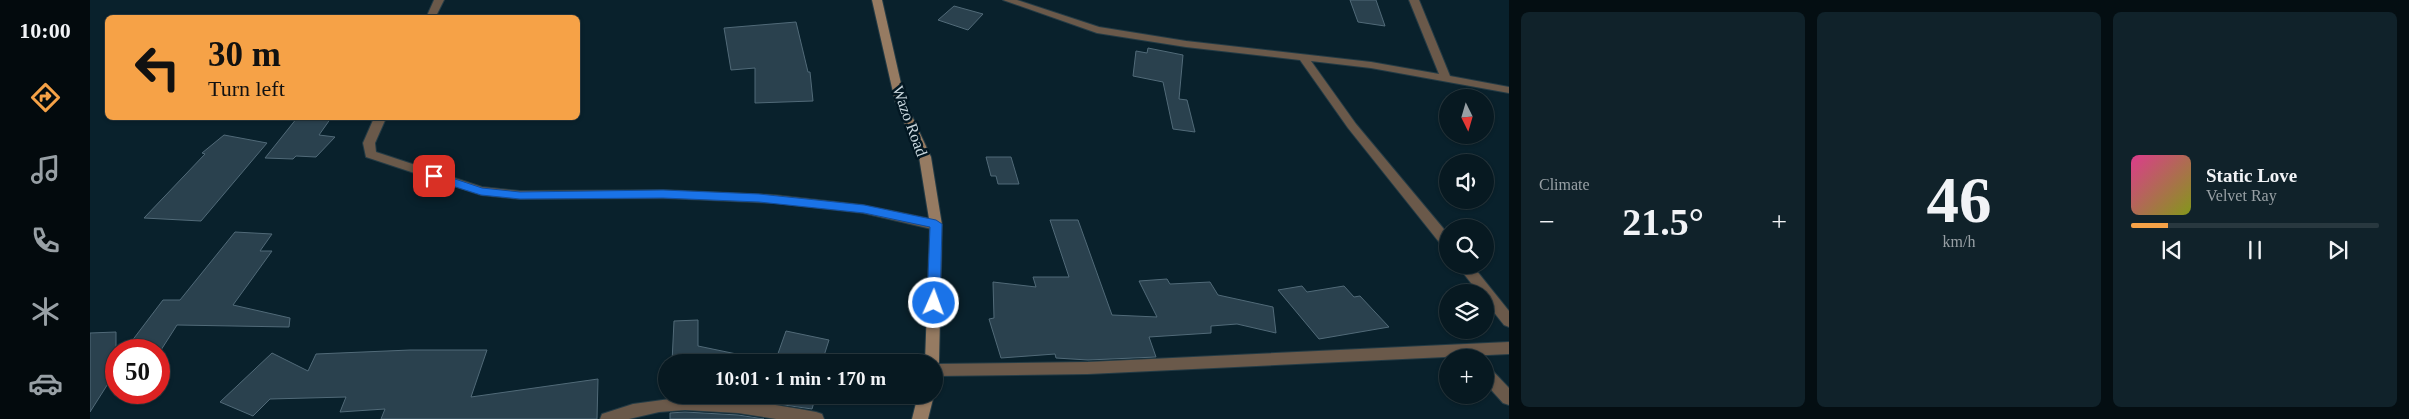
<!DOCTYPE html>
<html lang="en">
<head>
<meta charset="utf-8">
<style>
  :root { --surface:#071921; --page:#10222a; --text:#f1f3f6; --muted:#98a0a5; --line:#28383f; --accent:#f6a247 }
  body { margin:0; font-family:"Times New Roman",serif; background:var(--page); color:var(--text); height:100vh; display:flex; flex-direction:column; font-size:19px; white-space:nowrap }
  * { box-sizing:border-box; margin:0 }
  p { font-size:16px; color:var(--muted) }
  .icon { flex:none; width:28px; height:28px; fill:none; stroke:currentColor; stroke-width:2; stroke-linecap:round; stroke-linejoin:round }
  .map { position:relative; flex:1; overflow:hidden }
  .panel { display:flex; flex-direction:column; gap:12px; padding:12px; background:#040e12; width:900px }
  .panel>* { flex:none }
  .guide { position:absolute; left:15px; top:15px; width:475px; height:105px; border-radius:8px; box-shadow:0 1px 4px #0004,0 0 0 1px var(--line); background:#f6a247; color:#111; overflow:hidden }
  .needle { width:32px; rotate:175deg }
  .tools { position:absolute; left:1349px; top:89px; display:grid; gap:10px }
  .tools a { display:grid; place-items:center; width:55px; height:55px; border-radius:50%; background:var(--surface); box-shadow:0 1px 4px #0004,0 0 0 1px var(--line); font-size:25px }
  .speed { position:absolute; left:15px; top:339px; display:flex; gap:10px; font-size:25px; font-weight:700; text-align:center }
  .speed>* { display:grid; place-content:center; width:65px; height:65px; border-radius:50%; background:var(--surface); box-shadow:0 1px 4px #0004,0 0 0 1px var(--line); line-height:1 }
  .speed .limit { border:8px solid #d22; background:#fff; color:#111 }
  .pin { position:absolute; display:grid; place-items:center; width:42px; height:42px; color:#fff; margin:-21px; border-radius:10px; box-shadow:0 2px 8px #0006 }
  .me { position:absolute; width:55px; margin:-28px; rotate:2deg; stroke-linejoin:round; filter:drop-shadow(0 0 4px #0008) }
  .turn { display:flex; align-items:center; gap:18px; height:105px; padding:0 20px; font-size:22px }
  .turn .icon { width:65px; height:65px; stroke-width:2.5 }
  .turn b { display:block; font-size:35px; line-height:42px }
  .big { font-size:38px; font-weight:800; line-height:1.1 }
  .panel .tile { flex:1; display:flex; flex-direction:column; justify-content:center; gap:8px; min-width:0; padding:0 18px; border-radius:8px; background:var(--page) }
  .panel .dial { align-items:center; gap:0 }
  .dial b { font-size:65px; line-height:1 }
  .song { display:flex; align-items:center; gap:15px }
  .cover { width:60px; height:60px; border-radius:8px; background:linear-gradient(135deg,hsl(330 70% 55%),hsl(70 70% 35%)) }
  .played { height:5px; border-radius:2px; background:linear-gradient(90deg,var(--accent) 15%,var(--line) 15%) }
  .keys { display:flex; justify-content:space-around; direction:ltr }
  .heat { display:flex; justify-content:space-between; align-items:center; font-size:28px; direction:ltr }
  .panel .tiles { flex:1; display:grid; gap:12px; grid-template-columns:repeat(3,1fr) }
  .trip { position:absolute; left:568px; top:354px; width:285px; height:50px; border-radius:25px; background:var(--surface); box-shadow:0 1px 4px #0004,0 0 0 1px var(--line); font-weight:800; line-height:50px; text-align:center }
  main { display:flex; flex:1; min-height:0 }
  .menu { display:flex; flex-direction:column; width:90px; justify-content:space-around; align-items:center; background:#030a0d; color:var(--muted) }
  .menu .icon { width:35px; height:35px }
  .menu .active { color:var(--accent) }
  .menu b { font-size:22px; color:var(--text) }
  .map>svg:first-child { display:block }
  .building { fill:#2a414e; stroke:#516a78 }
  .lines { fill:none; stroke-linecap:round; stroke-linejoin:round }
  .street-casing { stroke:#243b45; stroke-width:2 }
  .secondary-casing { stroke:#243b45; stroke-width:2 }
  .street { fill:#6a594a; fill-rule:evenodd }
  .secondary { fill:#967b62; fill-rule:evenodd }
  .route { fill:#1a73e8; stroke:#114b97 }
  .labels { text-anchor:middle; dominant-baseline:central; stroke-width:5; stroke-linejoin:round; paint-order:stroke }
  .street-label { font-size:16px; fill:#cad8df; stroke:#021722 }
</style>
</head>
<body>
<main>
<nav class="menu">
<b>10:00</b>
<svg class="icon active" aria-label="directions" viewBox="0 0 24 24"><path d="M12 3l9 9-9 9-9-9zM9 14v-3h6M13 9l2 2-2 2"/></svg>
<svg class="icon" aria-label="music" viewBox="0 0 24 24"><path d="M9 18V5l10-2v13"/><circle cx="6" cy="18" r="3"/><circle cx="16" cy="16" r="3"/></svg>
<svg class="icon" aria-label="phone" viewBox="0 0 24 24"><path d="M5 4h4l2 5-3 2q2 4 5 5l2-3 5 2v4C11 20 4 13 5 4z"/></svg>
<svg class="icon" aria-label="climate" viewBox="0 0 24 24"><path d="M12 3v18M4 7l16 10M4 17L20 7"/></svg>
<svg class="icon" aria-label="car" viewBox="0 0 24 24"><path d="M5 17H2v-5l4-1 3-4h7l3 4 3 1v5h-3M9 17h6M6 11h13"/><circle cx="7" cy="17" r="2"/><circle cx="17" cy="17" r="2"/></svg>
</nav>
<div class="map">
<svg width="1419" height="419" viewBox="0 0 1419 419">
  <rect width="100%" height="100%" fill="#09212c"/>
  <!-- building -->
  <path class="building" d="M1260 0H1286L1295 26 1268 22Z
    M864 6 893 14 878 30 848 20Z
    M706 22 718 72H720L723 101 665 103V68L641 70 634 28Z
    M1058 48 1093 55 1089 99 1097 100 1105 132 1083 129 1073 82 1043 76 1046 51 1057 53Z
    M207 118H241L229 135 245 137 226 157 206 156 203 159 175 158Z
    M134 135 177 143 111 221 54 218 115 154 112 153Z
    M896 157H921L929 184H908L906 176H901Z
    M960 220H988L1022 315 1067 317 1049 281 1077 279 1080 284 1120 282 1128 295 1183 307 1186 333 1147 324 1121 326V333L1059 337 1066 357 998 360 966 358 965 354 911 358 899 319 904 318 903 282 946 287 943 277H979Z
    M145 232 182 234 170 251H182L143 305 200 318 199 327 87 325 71 350H35L73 300H90Z
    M1212 286 1217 292 1254 286 1264 297 1270 296 1299 327 1229 339 1188 290Z
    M608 320V346L685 362 696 331 739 340 732 362H582L584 321Z
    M26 332V379H21L0 412V333Z
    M320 350H397L381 397 508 379 507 419H291L295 409 250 412 256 397 180 399 163 416 130 402 182 353 218 371 226 354Z
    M581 395H726L722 409 645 398 595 395 581 397Z
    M595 412 648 415 674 419H580V413Z"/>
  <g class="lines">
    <!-- street casing -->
    <g class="street-casing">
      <path id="street" d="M344 0H354L345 18H336Z
        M913 0H927L1009 27 1096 41 1281 62 1349 74 1319 0H1329L1360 76 1419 87V93L1281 68 1221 61 1266 124 1358 234V249L1353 247 1258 128 1210 60 1096 47 1007 33Z
        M284 118H296L285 143 286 152 392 187 430 191 573 190 684 195 773 205 846 220 852 225 846 230 773 213 684 203 573 198 430 199 391 195 276 157 273 143Z
        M1367 265H1382L1419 311V327L1414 325 1395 301V292H1388Z
        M1419 342V354L998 374 844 376V364L998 362Z
        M1395 367 1400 368 1419 388V405L1413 403 1395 383Z
        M595 397C640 397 682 404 726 412L732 414 734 419H686L648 413 595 410 569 412 539 419H510L512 414 543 404Z"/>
    </g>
    <!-- secondary casing -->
    <g class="secondary-casing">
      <path id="secondary" d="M782 0H792L815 101 841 157 852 225 849 362 847 366 844 368V362H835L840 225 829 157 805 101Z
        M828 395H844L838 419H822Z"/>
    </g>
    <!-- street -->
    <use href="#street" class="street"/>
    <!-- secondary -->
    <use href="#secondary" class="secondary"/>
  </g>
  <!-- route -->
  <path class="route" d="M344 172 392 188 430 192 573 190 669 194 774 205 846 220 852 224 850 303 844 308 837 303 840 227 774 213 669 202 573 198 430 199 391 195 340 179 339 176Z"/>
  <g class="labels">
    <!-- street labels -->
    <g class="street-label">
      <text transform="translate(820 121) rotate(70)">Wazo Road</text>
    </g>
  </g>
</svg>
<div class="tools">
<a><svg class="needle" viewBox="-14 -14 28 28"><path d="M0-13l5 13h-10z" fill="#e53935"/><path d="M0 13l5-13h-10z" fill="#98a0a5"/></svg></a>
<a><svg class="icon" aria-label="sound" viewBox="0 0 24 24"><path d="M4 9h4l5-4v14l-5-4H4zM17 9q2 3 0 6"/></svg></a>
<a><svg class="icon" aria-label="search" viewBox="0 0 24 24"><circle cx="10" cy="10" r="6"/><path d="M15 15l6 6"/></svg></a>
<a><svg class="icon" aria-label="layers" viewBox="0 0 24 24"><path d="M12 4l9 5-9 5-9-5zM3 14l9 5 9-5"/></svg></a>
<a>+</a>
</div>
<div class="speed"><div class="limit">50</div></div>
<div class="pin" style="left:344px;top:176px;background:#d93025"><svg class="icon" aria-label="arrive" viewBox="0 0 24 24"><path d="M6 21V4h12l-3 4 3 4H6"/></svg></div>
<svg class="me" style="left:844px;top:303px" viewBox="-20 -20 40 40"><circle r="17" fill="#1a73e8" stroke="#fff" stroke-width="3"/><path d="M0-11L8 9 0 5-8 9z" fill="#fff"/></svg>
<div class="trip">10:01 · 1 min · 170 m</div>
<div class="guide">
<div class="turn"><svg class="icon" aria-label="left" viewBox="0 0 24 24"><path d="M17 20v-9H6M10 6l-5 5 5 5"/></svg><div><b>30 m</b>Turn left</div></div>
</div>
</div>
<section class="panel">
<div class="tiles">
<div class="tile"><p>Climate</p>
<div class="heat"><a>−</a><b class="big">21.5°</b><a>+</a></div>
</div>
<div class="tile dial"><b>46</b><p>km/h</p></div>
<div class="tile">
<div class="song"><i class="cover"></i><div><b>Static Love</b><p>Velvet Ray</p></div></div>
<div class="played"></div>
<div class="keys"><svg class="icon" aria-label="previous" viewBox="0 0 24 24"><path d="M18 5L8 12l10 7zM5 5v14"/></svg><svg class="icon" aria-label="pause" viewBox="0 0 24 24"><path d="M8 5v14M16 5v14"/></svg><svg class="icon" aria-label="next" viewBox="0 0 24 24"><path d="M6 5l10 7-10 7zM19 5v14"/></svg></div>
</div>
</div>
</section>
</main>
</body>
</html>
